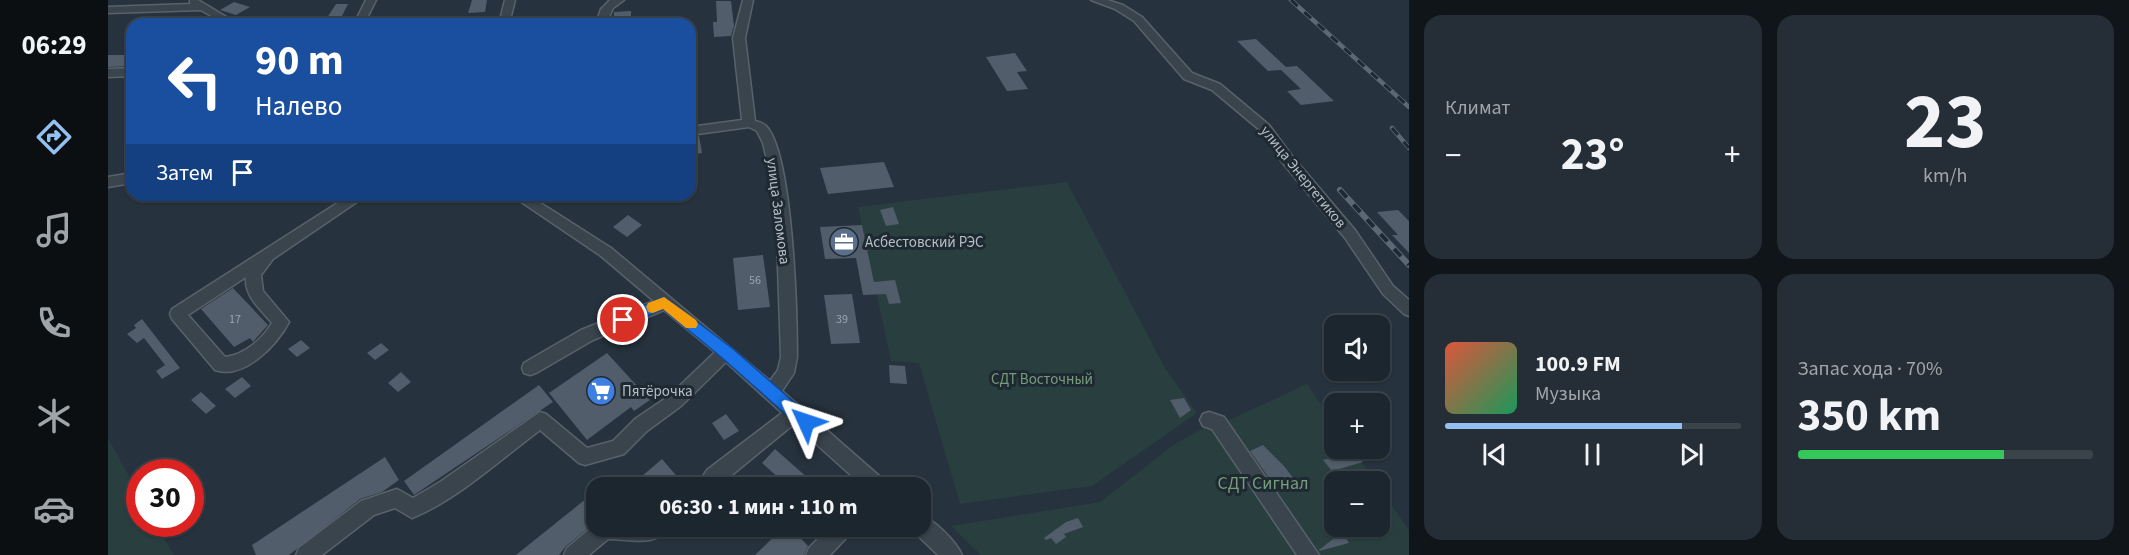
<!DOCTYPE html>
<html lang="ru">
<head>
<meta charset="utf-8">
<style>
  :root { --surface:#1c262e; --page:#252e36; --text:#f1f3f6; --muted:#a0a5aa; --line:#3a434a; --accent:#92c0f1 }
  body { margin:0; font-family:"Source Sans 3",sans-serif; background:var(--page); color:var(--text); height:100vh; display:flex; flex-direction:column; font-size:22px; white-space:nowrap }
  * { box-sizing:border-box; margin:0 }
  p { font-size:20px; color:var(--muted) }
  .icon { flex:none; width:33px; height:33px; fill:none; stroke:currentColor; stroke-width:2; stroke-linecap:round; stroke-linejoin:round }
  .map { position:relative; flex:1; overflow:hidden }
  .details { display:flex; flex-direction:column; gap:15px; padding:15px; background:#0f1519; width:720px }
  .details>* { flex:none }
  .hud { position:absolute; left:18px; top:18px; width:570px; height:183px; border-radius:18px; box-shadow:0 2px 4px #0004,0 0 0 2px var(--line); background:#1a4fa0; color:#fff; overflow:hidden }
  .fabs { position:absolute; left:1216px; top:315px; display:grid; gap:12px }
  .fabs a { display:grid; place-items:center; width:66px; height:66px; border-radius:12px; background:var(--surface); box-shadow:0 2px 4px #0004,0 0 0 2px var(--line); font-size:30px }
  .speed { position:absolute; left:18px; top:459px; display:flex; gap:12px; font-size:30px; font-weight:700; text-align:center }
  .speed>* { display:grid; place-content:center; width:78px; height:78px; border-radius:50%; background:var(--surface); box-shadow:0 2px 4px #0004,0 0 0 2px var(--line); line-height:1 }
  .speed .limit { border:9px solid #d22; background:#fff; color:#111 }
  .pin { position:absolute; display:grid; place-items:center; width:51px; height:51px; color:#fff; margin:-26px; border:3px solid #fff; border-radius:50%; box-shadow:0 2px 6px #0007 }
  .me { position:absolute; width:66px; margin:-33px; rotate:312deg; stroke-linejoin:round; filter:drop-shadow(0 0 4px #0008) }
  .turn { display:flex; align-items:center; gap:21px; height:126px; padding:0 30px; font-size:27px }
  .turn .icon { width:78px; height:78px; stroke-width:2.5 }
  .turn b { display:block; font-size:42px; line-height:51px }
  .then { display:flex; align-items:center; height:57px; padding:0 30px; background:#0003; gap:12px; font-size:22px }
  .big { font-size:45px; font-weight:700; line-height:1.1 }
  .details .card { flex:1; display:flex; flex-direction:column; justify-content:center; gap:9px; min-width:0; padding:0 21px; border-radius:18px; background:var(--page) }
  .details .dial { align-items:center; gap:0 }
  .dial b { font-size:78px; line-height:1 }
  .song { display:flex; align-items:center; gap:18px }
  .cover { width:72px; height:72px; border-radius:9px; background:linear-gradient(135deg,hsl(10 70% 55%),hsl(150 70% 35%)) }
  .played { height:6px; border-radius:3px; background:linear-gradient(90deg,var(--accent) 80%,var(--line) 80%) }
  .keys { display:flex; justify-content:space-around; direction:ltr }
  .heat { display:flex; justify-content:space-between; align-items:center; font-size:33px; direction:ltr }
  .charge { height:9px; border-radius:4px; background:linear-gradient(90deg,#34c759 70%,var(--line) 0) }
  .details .tiles { flex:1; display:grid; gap:15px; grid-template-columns:repeat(2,1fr) }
  .trip { position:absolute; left:478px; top:477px; width:345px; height:60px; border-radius:18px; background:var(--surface); box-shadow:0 2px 4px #0004,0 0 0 2px var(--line); font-weight:700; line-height:60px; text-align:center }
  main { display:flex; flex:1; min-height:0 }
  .tabs { display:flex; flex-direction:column; width:108px; justify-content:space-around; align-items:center; background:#0b0f12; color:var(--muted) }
  .tabs .icon { width:42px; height:42px }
  .tabs .active { color:var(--accent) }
  .tabs b { font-size:27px; color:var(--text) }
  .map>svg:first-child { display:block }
  .green { fill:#293f3f }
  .building { fill:#515d6a }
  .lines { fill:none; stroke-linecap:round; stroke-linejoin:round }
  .street-casing { stroke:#58626b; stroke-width:3 }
  .street { fill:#3a444d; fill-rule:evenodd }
  .rail-far1-casing { stroke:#5c6874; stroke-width:4.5 }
  .rail-casing { stroke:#5c6874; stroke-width:6 }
  .rail-far1 { stroke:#1f2932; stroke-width:3; stroke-dasharray:9; stroke-linecap:butt }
  .rail { stroke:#1f2932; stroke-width:4; stroke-dasharray:10; stroke-linecap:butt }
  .route { fill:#1a73e8; stroke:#114b97; stroke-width:1.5 }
  .slow { fill:#f59e0b }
  .labels { text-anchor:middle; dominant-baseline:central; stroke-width:6; stroke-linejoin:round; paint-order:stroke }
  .number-label { font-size:12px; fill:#9da6b0 }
  .street-label { font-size:15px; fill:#b6bfc8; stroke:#1f2932 }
  .poi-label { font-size:15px; fill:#b6bfc8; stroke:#1f2932; text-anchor:start }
  .park-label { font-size:15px; fill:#769c7b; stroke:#1f2932 }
  .near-park-label { font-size:18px; fill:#769c7b; stroke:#1f2932 }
</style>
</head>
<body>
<main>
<nav class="tabs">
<b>06:29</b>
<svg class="icon active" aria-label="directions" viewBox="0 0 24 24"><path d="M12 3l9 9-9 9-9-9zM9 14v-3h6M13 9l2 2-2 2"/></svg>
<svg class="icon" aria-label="music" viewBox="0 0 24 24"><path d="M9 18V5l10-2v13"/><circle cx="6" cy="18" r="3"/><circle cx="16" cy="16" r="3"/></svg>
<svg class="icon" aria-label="phone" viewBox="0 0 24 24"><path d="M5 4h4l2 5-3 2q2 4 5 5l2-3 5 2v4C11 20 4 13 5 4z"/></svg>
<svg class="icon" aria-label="climate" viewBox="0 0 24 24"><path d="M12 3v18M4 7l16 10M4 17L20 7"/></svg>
<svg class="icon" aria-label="car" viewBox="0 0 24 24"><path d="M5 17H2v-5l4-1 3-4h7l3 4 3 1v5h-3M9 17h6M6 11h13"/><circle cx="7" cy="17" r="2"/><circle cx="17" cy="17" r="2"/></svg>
</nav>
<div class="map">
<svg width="1301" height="555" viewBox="0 0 1301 555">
  <rect width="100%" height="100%" fill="#26323d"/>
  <!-- green -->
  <path class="green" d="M959 182 1057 368 1089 413 984 486 852 504 811 363 783 361 750 207Z
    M1199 384 1227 425V448L1244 449 1267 481 1227 482V526H1272V489L1301 530V555H873L843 526 992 502 1068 443 1096 428 1117 422Z
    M0 438 31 494 32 524H48L66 555H0Z"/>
  <!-- building -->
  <path class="building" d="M364 0H379L377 12 360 13Z
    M608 1H623L626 26 623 36 606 37 605 22H609Z
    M126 2 142 7 128 15 112 10Z
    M228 4H240L230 24H215Z
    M523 11V24H506V12Z
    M1148 39 1178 67 1189 66 1226 101 1193 105 1179 91 1193 89 1173 70 1160 71 1129 41Z
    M907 53 919 71 909 72 920 89 899 91 878 57Z
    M0 55H24V66L0 67Z
    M591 136 594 153 582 155V137Z
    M776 162 786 187 720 194 712 168Z
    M785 207 791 224 778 226 772 210Z
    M1290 210 1301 221V253L1284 235H1290L1269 212Z
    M520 215 534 225 519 237 505 227Z
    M754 225 766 282 787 280 793 303 781 304 778 294 755 295 748 258 717 259 712 227Z
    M655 255 662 307 630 310 625 258Z
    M125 288 160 325 145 342 142 338 126 347 93 309Z
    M744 294 752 343 723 344 716 295Z
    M34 319 72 368 54 379 48 371 57 365 36 338 29 343 19 334 28 328 26 325Z
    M193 340 202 348 189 357 180 349Z
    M273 343 281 350 267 360 259 353Z
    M499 353 542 400 526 411 523 407 479 440 441 393Z
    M781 365 797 366 799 384 782 383Z
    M293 372 303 382 290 392 280 383Z
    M134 377 143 386 127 398 117 389Z
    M431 385 445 402 306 495 296 481Z
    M93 392 108 406 98 414 83 400Z
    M1076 398 1083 410 1072 418 1062 400Z
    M618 414 631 431 616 440 604 423Z
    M1155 445 1176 466 1189 483 1169 485 1161 478 1142 451Z
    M667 449 701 479 693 488H682L654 463Z
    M1246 451 1255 462 1224 471 1215 460Z
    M277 457 291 480 274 492 252 499 181 555H148L144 545Z
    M554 459 579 488H520Z
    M489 490V521L458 546 451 555H408Z
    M970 518 975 527 956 534 958 537 948 544 943 538 938 540 936 538 958 522Z
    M677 526H681L700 546 696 555H647Z
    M1234 532 1241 543 1211 551V550Z"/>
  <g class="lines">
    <!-- street casing -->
    <g class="street-casing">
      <path id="street" d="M82 0H90L130 24H117L93 10 0 13V7L82 4Z
        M258 0H268L256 24H246Z
        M397 0H407L401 24H391Z
        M502 0H516L505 8 498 24H488L493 9Z
        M635 0H645L637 38 647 121C651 122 656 123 659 127 685 158 689 312 689 357L686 373 674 391 778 482 780 488H757L686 424 608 488H587L599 470 674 413 618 362 573 406 539 431 516 454 477 465 471 463 432 430C393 459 349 500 304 518L287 508 266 515 214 555H188L191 548 253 501 289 489 305 498 332 482 432 412 438 414 479 448 505 441 527 419 561 396 607 352 556 310 485 340 428 373 422 375 416 373 414 368 416 363 473 330 546 301 493 256 403 195H420L503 248 662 381 670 370 673 357 669 237 661 168 655 143 649 131 641 127 582 135V127L634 120 625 38Z
        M983 0H999L1015 5 1034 17 1084 73 1112 84 1161 125 1184 156 1247 230 1285 286 1301 300V316L1296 314 1275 294 1237 238 1174 162 1153 131 1104 90 1076 79 1026 21 1007 9Z
        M24 68V76L0 77V69Z
        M24 173V183L0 187V177Z
        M242 195H259L165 259 153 275 155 291 181 322C169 345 136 380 107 370L64 319 62 314 64 309ZM138 277C136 296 153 310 164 323 154 339 137 355 117 357L80 315Z
        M1101 412 1116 417 1211 555H1189L1104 429 1095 426 1092 420 1095 414Z
        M813 515C827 521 848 541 854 555H830L806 532 804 526H813Z
        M489 523V526H561C552 548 520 539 500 539L481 555H456L459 548Z
        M722 526H745L743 533 722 555H698L701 548Z"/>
    </g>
    <!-- street -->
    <use href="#street" class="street"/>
    <!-- rail-far1 casing -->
    <g class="rail-far1-casing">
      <path id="rail-far1" d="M1183 0 1301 107
        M1284 128 1301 148"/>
    </g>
    <!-- rail casing -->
    <g class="rail-casing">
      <path id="rail" d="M1232 190 1301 265"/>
    </g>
    <!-- rail-far1 -->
    <use href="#rail-far1" class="rail-far1"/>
    <!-- rail -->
    <use href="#rail" class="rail"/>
  </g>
  <!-- route -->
  <path class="route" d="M556 297 624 348 703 417 706 422 703 427 698 429 692 427 613 357 555 309 515 326 510 324 508 320 510 316Z"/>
  <!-- slow -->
  <path class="slow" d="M556 297 588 320 590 324 588 328H578L555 309 545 313 540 312 538 307 540 303Z"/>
  <!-- icons -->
  <defs>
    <g id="office-disc" transform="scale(1.5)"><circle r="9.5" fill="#5c6f8a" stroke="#1f2932"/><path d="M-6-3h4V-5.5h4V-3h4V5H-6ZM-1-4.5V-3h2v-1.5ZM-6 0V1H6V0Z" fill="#fff"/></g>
    <g id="supermarket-disc" transform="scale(1.5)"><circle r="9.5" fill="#3f7fe0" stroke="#1f2932"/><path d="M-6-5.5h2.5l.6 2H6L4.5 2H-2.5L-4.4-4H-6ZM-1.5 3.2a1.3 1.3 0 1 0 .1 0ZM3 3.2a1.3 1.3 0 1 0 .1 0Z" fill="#fff"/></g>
  </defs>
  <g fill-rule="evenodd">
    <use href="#office-disc" x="736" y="242"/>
    <use href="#supermarket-disc" x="493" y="391"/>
  </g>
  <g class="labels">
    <!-- number labels -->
    <g class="number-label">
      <text x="647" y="280">56</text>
      <text x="127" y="319">17</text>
      <text x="734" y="319">39</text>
    </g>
    <!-- street labels -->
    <g class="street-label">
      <text transform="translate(1195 177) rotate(51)">улица Энергетиков</text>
      <text transform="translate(670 211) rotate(83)">улица Заломова</text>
    </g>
    <!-- poi labels -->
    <g class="poi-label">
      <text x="757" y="242">Асбестовский РЭС</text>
      <text x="514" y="391">Пятёрочка</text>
    </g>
    <!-- park labels -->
    <g class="park-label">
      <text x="934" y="379">СДТ Восточный</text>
    </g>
    <!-- near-park labels -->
    <g class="near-park-label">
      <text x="1155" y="483">СДТ Сигнал</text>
    </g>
  </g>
</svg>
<div class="fabs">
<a><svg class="icon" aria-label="sound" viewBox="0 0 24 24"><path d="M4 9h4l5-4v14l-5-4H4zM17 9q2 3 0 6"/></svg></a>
<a>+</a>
<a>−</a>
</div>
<div class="speed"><div class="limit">30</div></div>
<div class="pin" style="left:515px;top:320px;background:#d93025"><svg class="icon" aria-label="arrive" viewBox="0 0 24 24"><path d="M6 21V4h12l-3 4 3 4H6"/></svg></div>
<svg class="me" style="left:698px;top:422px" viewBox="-20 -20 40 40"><path d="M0-17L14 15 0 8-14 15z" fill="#1a73e8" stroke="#fff" stroke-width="4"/></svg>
<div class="trip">06:30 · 1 мин · 110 m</div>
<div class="hud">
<div class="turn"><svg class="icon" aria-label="left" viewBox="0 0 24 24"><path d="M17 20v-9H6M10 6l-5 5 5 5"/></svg><div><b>90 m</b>Налево</div></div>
<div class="then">Затем<svg class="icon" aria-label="arrive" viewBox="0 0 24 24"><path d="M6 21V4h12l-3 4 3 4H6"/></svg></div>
</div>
</div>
<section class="details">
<div class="tiles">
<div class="card"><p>Климат</p>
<div class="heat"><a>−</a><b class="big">23°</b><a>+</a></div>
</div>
<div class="card dial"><b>23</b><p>km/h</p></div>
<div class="card">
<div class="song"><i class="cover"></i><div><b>100.9 FM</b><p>Музыка</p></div></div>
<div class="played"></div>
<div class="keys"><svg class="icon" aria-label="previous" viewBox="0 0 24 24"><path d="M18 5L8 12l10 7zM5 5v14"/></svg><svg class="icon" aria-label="pause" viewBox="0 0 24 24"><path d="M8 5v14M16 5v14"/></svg><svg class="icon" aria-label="next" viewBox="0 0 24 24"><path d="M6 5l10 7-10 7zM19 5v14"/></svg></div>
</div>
<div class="card"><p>Запас хода · 70%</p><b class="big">350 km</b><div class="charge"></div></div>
</div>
</section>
</main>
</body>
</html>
